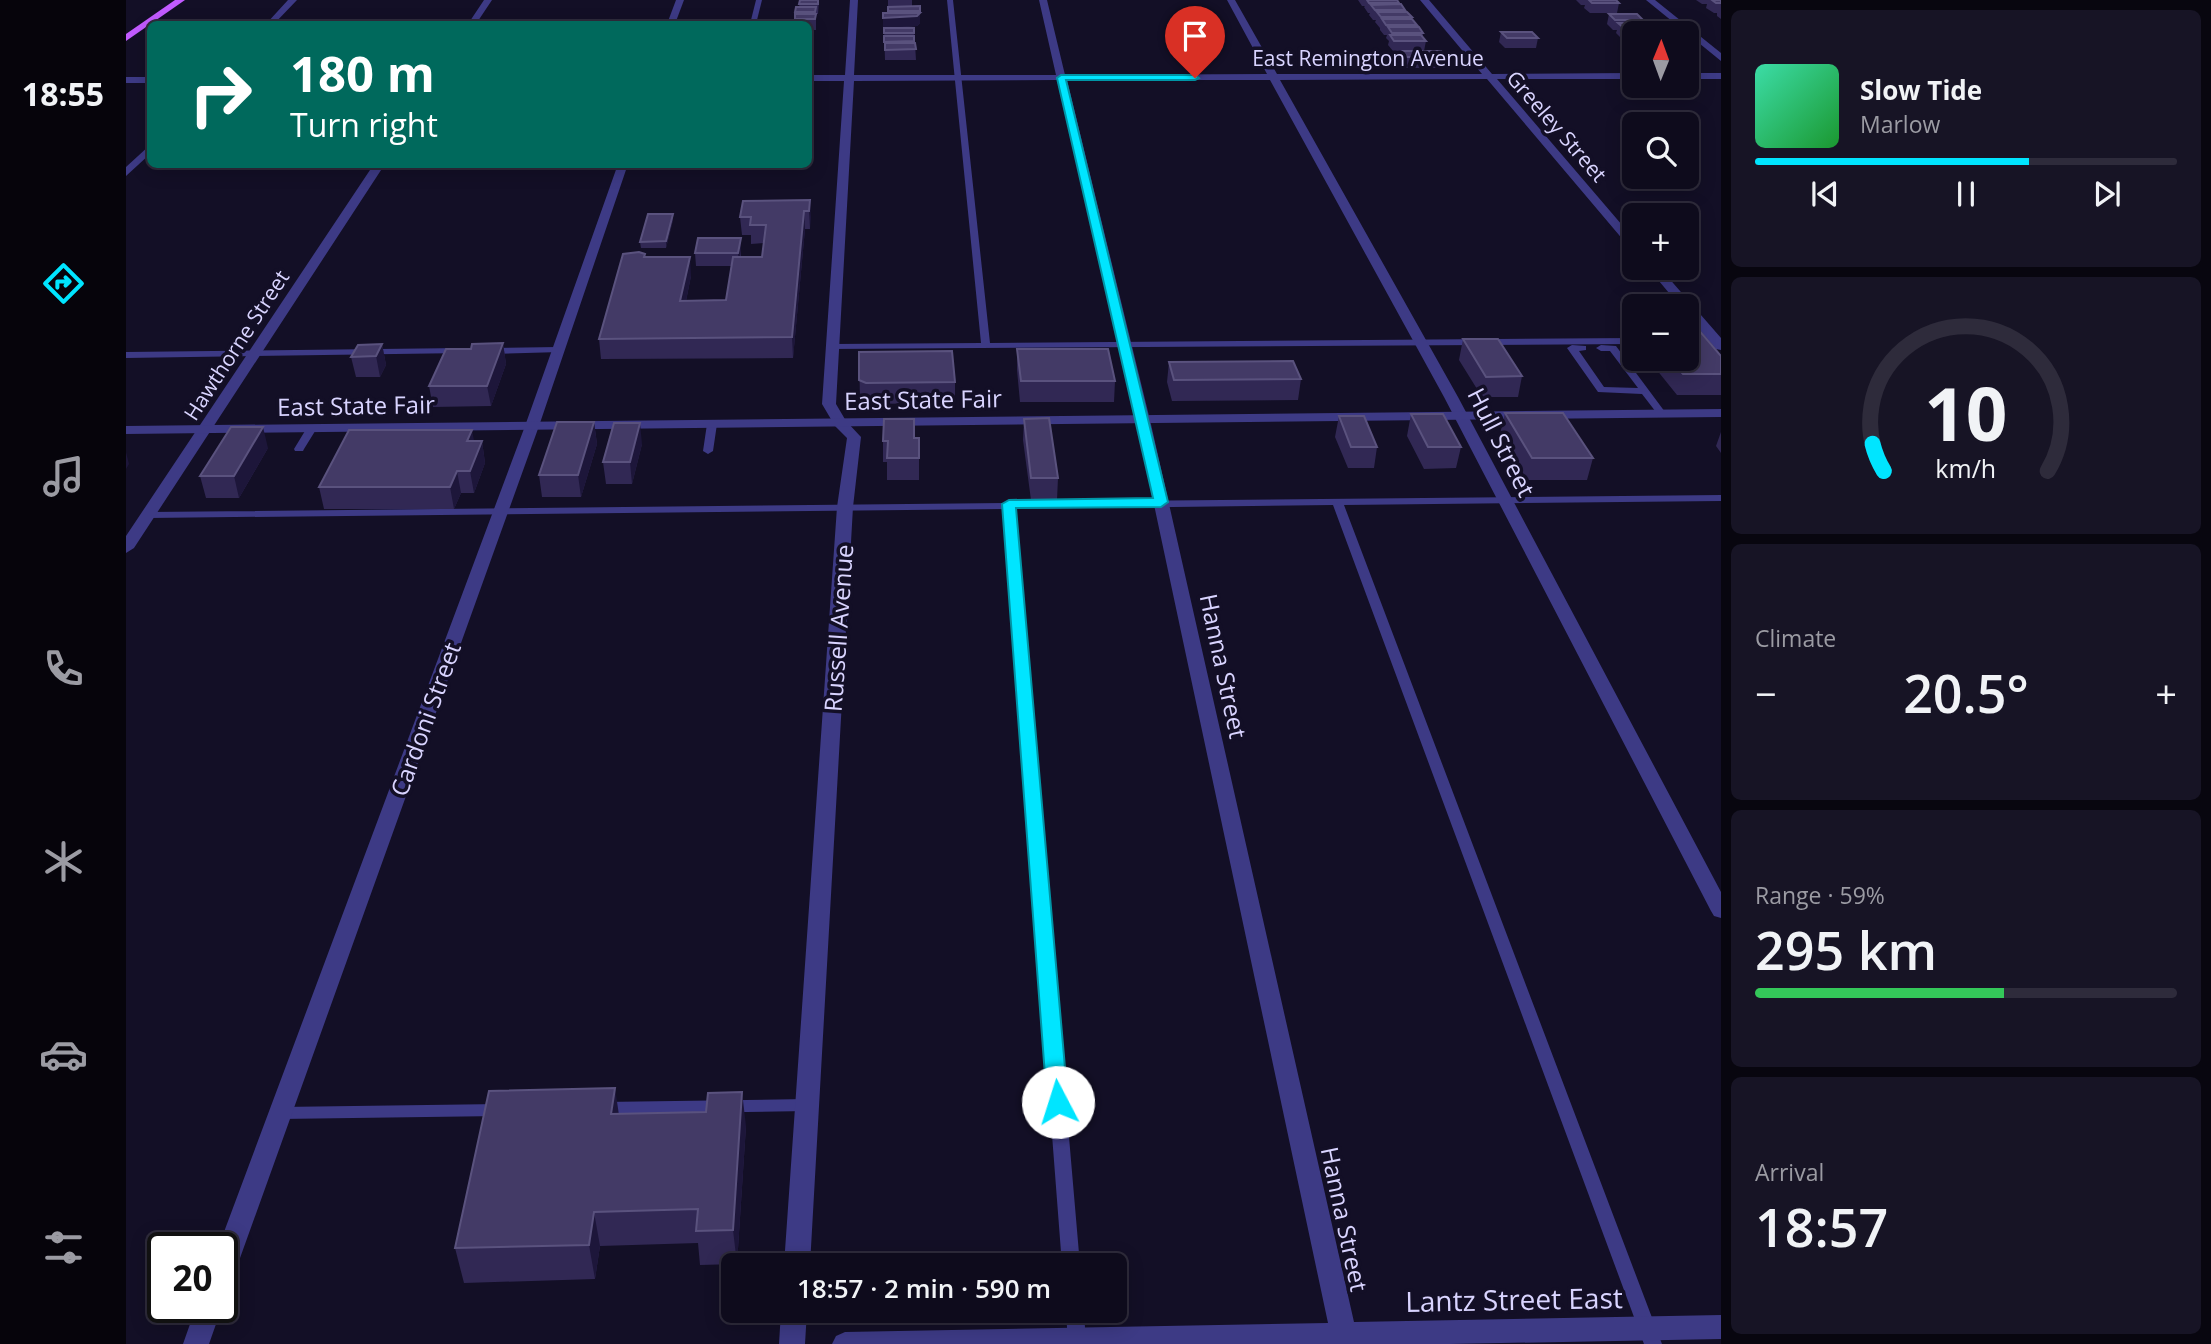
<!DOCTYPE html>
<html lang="en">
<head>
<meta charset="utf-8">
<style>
  :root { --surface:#0e0b1c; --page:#171425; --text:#f1f3f6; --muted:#9b9ba3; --line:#2e2b3b; --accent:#00e5ff }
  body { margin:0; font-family:"Open Sans",sans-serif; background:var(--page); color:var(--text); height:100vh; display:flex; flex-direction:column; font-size:26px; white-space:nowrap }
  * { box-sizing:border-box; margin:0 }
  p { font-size:23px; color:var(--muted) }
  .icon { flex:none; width:38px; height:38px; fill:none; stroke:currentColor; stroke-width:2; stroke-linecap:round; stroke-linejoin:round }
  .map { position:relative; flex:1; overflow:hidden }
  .sheet { display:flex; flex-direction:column; gap:10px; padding:10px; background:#08060f; width:490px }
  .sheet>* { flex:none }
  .hud { position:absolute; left:21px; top:21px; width:665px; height:147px; border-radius:10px; box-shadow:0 4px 18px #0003,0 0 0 2px var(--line); background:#00695c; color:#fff; overflow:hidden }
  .needle { width:46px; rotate:1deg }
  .controls { position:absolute; left:1496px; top:21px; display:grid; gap:14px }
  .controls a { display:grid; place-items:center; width:77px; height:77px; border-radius:10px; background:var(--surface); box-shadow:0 4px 18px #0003,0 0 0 2px var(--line); font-size:35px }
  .speed { position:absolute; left:21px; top:1232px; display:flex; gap:14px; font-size:35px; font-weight:700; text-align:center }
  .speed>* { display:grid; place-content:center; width:91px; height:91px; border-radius:50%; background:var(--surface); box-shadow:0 4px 18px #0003,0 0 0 2px var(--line); line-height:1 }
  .speed .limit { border:4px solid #111; border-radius:10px; background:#fff; color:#111 }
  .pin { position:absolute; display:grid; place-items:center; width:60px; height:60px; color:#fff; margin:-72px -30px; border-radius:50% 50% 50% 0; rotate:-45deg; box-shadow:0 0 7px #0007 }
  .pin .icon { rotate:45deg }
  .me { position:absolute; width:77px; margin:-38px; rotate:355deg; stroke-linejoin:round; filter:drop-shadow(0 0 5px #0008) }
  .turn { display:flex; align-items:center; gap:24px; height:147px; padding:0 28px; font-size:32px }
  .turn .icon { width:91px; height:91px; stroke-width:2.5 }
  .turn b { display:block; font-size:49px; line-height:60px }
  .big { font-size:52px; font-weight:600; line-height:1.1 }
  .sheet .card { flex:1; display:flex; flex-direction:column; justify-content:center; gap:10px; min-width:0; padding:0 24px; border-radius:10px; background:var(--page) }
  .sheet .dial { align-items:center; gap:0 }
  .dial svg { height:182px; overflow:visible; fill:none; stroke:var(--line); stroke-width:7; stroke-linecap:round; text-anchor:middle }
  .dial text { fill:var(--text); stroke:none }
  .song { display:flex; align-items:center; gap:21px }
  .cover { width:84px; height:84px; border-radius:10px; background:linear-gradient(135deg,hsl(160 70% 55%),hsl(130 70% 35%)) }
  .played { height:7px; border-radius:4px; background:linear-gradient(90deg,var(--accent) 65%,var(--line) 65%) }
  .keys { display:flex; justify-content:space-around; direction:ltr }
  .heat { display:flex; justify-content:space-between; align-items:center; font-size:38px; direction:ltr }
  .charge { height:10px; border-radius:5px; background:linear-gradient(90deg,#34c759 59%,var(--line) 0) }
  .trip { position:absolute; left:595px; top:1253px; width:406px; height:70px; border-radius:10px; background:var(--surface); box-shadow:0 4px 18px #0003,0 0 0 2px var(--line); font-weight:600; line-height:70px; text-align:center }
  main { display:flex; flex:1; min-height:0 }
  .menu { display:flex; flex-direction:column; width:126px; justify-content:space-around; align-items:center; background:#06040b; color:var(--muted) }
  .menu .icon { width:49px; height:49px }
  .menu .current { color:var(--accent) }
  .menu b { font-size:32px; color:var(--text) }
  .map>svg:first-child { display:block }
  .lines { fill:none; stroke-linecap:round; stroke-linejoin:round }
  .service { fill:#3d3a85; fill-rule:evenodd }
  .minor { fill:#3d3a85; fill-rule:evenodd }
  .tertiary { fill:#3d3a85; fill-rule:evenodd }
  .primary { fill:#c25bff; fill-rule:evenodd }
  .wall { fill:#312854 }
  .shaded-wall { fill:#1d163a }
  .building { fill:#433a66; stroke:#5a527e; stroke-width:2 }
  .route { fill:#00e5ff; stroke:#0095a6; stroke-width:2 }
  .labels { text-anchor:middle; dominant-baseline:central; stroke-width:7; stroke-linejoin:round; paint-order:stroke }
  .far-street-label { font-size:21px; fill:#d9d4ff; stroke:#130f26 }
  .street-label { font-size:24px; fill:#d9d4ff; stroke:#130f26 }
  .near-street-label { font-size:28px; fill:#d9d4ff; stroke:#130f26 }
</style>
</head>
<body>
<main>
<nav class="menu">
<b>18:55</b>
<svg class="icon current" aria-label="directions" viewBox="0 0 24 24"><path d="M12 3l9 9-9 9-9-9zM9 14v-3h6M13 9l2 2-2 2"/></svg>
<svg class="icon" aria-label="music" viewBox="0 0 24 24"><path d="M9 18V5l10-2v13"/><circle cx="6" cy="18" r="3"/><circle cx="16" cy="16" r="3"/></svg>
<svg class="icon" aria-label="phone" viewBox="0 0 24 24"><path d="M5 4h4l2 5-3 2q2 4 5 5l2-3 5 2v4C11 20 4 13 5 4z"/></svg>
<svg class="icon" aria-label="climate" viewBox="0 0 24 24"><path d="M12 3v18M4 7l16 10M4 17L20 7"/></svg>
<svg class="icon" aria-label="car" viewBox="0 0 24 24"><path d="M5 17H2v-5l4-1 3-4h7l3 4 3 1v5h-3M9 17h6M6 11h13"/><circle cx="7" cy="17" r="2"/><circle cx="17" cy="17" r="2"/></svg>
<svg class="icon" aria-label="filters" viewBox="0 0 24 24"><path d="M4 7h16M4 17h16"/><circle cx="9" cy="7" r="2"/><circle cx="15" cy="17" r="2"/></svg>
</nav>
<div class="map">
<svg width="1595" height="1344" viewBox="0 0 1595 1344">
  <rect width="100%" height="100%" fill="#130f26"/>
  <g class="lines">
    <!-- service -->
    <path class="service" d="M630 0H636L630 24H624Z
      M821 0H827L864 343 1508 338V344L703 349 701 347 706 344 855 343Z
      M1446 345 1460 346V350L1453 351 1478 387 1512 388 1484 351H1475L1470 348 1475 345 1490 346 1539 412V416H1533L1516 394 1472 392 1441 348Z
      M432 347 437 350 435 352 364 354 359 351 364 348Z
      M336 348 341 351 339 353 0 358V352Z
      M586 421 591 424 587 451 582 454 577 451 581 424Z
      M186 425 191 428 178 449 177 451H169L168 449 182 426Z
      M1595 495V501L1218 505 1536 1344H1518L1207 505 889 509 954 1265H936L878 509 23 518 18 515 23 512 879 503 883 501 887 502Z
      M681 1099 687 1100 689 1105 687 1110 681 1111 477 1114 471 1113 469 1108 471 1103 477 1102Z
      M374 1104 380 1105 382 1110 380 1115 374 1116 154 1119 148 1118 146 1113 148 1108 154 1107Z
      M940 1311H958L960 1344H942Z"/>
    <!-- minor -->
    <path class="minor" d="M162 0H171L148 24H140Z
      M358 0H366L350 24H342Z
      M550 0H558L549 24H541Z
      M724 0H732L728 75H930L913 0H921L939 75 1141 74 1101 0H1109L1151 74H1356L1294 0H1303L1366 74 1508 73V79H1371L1508 239V250L1504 248 1361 79 1154 80 1332 397 1595 892V918L1588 916 1585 911 1318 397 1144 80H941L1024 420 1228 1322 1595 1315V1339L1324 1344H706L710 1336 719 1332 1202 1323 1010 420 931 80 728 81 710 404 720 421 735 437 727 507 684 1265H658L711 507 721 438 709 426 696 404 718 81H682V75H719Z
      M1520 0H1529L1595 53V61Z
      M1561 73H1595V79H1561Z
      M0 77H24V83H0Z
      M24 145V154L0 176V167Z
      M248 164H259L8 548 0 553V536Z
      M492 164H502L413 426 109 1272 105 1280 96 1283V1248H92L399 426Z
      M1522 268H1534L1595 338V350L1590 349 1561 315V306H1554Z
      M70 1307H96L83 1344H57Z
      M655 1311H681L679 1344H653Z"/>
    <!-- tertiary -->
    <path class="tertiary" d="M1595 409V417L0 434V426Z"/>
    <!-- primary -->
    <path class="primary" d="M49 0H59L0 41V34Z"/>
  </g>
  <!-- wall -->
  <path class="wall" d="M674 0H693L692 14H690V30H682V24H669V12L673 7Z
    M762 0H786V6H794V23L791 26 770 28H788L790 60H759L758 28H757L762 13Z
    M1232 0H1271L1273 3V4L1279 10 1278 12 1286 17 1285 19 1291 25 1290 27 1297 33V37L1300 41 1298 51 1320 57 1318 68H1280L1275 62 1277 51H1267L1262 45 1263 41 1260 38 1261 35H1258L1254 30V28L1249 22 1250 20H1247L1243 15 1244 13H1242L1238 7 1239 6H1236Z
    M1450 0H1490L1493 3 1491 13H1464L1458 8 1459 5H1455Z
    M1570 0H1595V19L1591 16V13H1588L1580 8 1581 4H1576Z
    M1483 14 1517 20V23L1527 29 1526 33H1508V39H1496L1490 33 1491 30H1487L1481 24Z
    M1375 32 1412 38 1410 48H1379L1373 42Z
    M684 200V229H679L667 358 475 359 473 339 519 257 565 276 560 301 600 300 605 266H570L569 253 615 238V257H636L638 243 625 244V235H616L614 217Z
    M547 214V220L540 248H515L514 242Z
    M1337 339 1396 376 1392 397H1356L1333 360Z
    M377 343 380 364 365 406 307 407 303 386 345 349Z
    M256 344 260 365 254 377H230L225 357Z
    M891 349 989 381 988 402H894L891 370Z
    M733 352 829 382V403L740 404 734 401Z
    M1595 356V395H1551L1522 359H1561Z
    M1043 362 1175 379 1172 400 1046 401 1041 382Z
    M1379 413 1467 458 1461 480H1401L1374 434Z
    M1285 414 1335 447 1330 468 1298 469 1281 436Z
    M1213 416 1251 447 1248 468H1222L1209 437Z
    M898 419 932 478 931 500H905L897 440Z
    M468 422 471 444 455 497H416L413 475Z
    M1595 432V453L1590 446Z
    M793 438V480H761V462H757V441Z
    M348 441H356L359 463 348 493H335L328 509H198L193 487Z
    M516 444 506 484H480L477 462Z
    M142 448 113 498H80L74 476Z
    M493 1114 620 1126 611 1264 574 1265 572 1243 474 1246 469 1279 338 1283 329 1248Z"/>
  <!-- shaded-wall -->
  <path class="shaded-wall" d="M794 13V23L791 26 757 28V18Z
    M684 200 685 218 684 229 683 211Z
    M678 211 679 229 667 358 666 337Z
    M547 214V220L540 248V241Z
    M615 238V250L613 266 612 253Z
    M564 257 565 276 556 321 554 301Z
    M377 343 380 364 365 406 361 386Z
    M256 344 260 365 254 377 250 356Z
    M468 422 471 444 455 497 452 475Z
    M514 423 516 444 506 484 504 462Z
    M137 427 142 448 113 498 108 476Z
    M346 430 350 451 341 441Z
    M356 441 359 463 348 493 344 471Z
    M0 452 3 464 0 469Z
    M331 471 335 493 328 509 324 487Z
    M489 1088 494 1122 485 1114Z
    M616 1092 620 1126 611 1264 607 1230Z
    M468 1212 474 1246 469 1279 463 1245Z"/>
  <!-- building -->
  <path class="building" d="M674 0H692V4H673Z
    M1241 0H1271L1273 3H1243Z
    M1463 0H1490L1493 3H1466Z
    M1586 0H1595V3H1590Z
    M1275 4 1279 10H1249L1245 5Z
    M794 6V11H762V7Z
    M670 7H690L689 12H669Z
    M1251 12H1281L1286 17H1255Z
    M757 13H794L791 16 757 18Z
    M669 14H690L689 19H669Z
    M1483 14H1511L1517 20H1489Z
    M1256 19H1286L1291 25H1260Z
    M1492 23H1520L1527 29H1499Z
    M1262 27H1293L1297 33H1266Z
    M758 28H788V33H758Z
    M1375 32H1406L1412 38H1381Z
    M1264 35H1295L1300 41H1268Z
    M758 36H788V41L758 42Z
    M759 43H789L790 49 759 50Z
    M1277 51H1315L1320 57H1281Z
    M684 200 683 211H678L666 337 473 339 497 254 513 252 519 254 518 257H564L554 301 600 300 607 257H636L640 225H624L625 217H614L617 201Z
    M522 214H547L540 241 514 242Z
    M572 238H615L612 253H569Z
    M1561 329H1572L1595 356V374H1557L1544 359H1561Z
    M1337 339H1372L1396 376 1360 377Z
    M377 343 361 386H303L320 349H345L346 344Z
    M256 344 250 356 225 357 232 345Z
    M891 349H982L989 381H895Z
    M826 351 829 382 740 383 733 380V352Z
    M1167 361 1175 379 1048 380 1043 362Z
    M1379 413H1437L1467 458H1406Z
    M1285 414H1317L1335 447H1302Z
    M1213 416H1238L1251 447H1225Z
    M923 418 932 478H905L898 419Z
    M758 419H788V438H793V458H761L762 441H757Z
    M431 422H468L452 475H413Z
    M488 423H514L504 462H477Z
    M105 427H137L108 476H74Z
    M223 430H346L341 441H356L344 471H331L324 487H193Z
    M489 1088 485 1114 580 1112 582 1093 616 1092 607 1230 570 1231 572 1209 468 1212 463 1245 329 1248 363 1091Z"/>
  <!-- route -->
  <path class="route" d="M935 75H1069L1073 78 1069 80H940L1042 502 1035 507 890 508 942 1102 939 1108 932 1110 924 1108 921 1102 876 504 883 500 1027 498 931 78Z"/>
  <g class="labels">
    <!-- far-street labels -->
    <g class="far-street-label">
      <text x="1242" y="58">East Remington Avenue</text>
      <text transform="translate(1431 126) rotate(49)">Greeley Street</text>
      <text transform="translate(110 345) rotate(-57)">Hawthorne Street</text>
    </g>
    <!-- street labels -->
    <g class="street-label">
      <text transform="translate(797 399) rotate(-1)">East State Fair</text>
      <text transform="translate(230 405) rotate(-1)">East State Fair</text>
      <text transform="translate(1376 442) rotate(63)">Hull Street</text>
      <text transform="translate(712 628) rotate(-86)">Russell Avenue</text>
      <text transform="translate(1098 666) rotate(78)">Hanna Street</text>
      <text transform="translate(299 719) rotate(-70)">Cardoni Street</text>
      <text transform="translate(1219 1219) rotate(78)">Hanna Street</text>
    </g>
    <!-- near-street labels -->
    <g class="near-street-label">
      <text transform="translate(1388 1299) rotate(-1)">Lantz Street East</text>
    </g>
  </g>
</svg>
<div class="controls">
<a><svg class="needle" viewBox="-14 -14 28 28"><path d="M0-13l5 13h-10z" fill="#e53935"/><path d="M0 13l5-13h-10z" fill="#9b9ba3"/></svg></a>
<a><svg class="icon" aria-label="search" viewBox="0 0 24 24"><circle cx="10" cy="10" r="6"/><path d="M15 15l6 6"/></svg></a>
<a>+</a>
<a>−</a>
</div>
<div class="speed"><div class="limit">20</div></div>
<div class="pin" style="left:1069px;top:78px;background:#d93025"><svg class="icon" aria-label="arrive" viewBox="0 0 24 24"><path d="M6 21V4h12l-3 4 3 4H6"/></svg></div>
<svg class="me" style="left:932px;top:1102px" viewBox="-20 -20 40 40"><circle r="19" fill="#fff"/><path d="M0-13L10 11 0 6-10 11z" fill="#00e5ff"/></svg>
<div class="trip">18:57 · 2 min · 590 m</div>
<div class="hud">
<div class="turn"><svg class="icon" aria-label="right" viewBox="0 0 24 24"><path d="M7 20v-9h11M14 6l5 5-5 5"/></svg><div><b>180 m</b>Turn right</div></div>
</div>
</div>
<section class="sheet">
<div class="card">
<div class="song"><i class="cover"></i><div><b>Slow Tide</b><p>Marlow</p></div></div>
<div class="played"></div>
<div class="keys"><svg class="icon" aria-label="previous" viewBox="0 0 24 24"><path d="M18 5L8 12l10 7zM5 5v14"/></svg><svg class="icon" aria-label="pause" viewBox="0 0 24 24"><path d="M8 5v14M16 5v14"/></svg><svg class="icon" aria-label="next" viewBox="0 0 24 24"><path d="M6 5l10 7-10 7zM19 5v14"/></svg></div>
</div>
<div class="card dial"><svg viewBox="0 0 100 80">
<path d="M14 69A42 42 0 1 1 86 69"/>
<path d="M14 69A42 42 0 0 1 9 57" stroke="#00e5ff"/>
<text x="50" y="56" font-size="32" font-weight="700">10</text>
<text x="50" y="72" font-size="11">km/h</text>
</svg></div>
<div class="card"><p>Climate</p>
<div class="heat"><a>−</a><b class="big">20.5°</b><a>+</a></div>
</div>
<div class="card"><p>Range · 59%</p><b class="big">295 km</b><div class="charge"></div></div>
<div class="card"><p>Arrival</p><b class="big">18:57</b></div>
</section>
</main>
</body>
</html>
